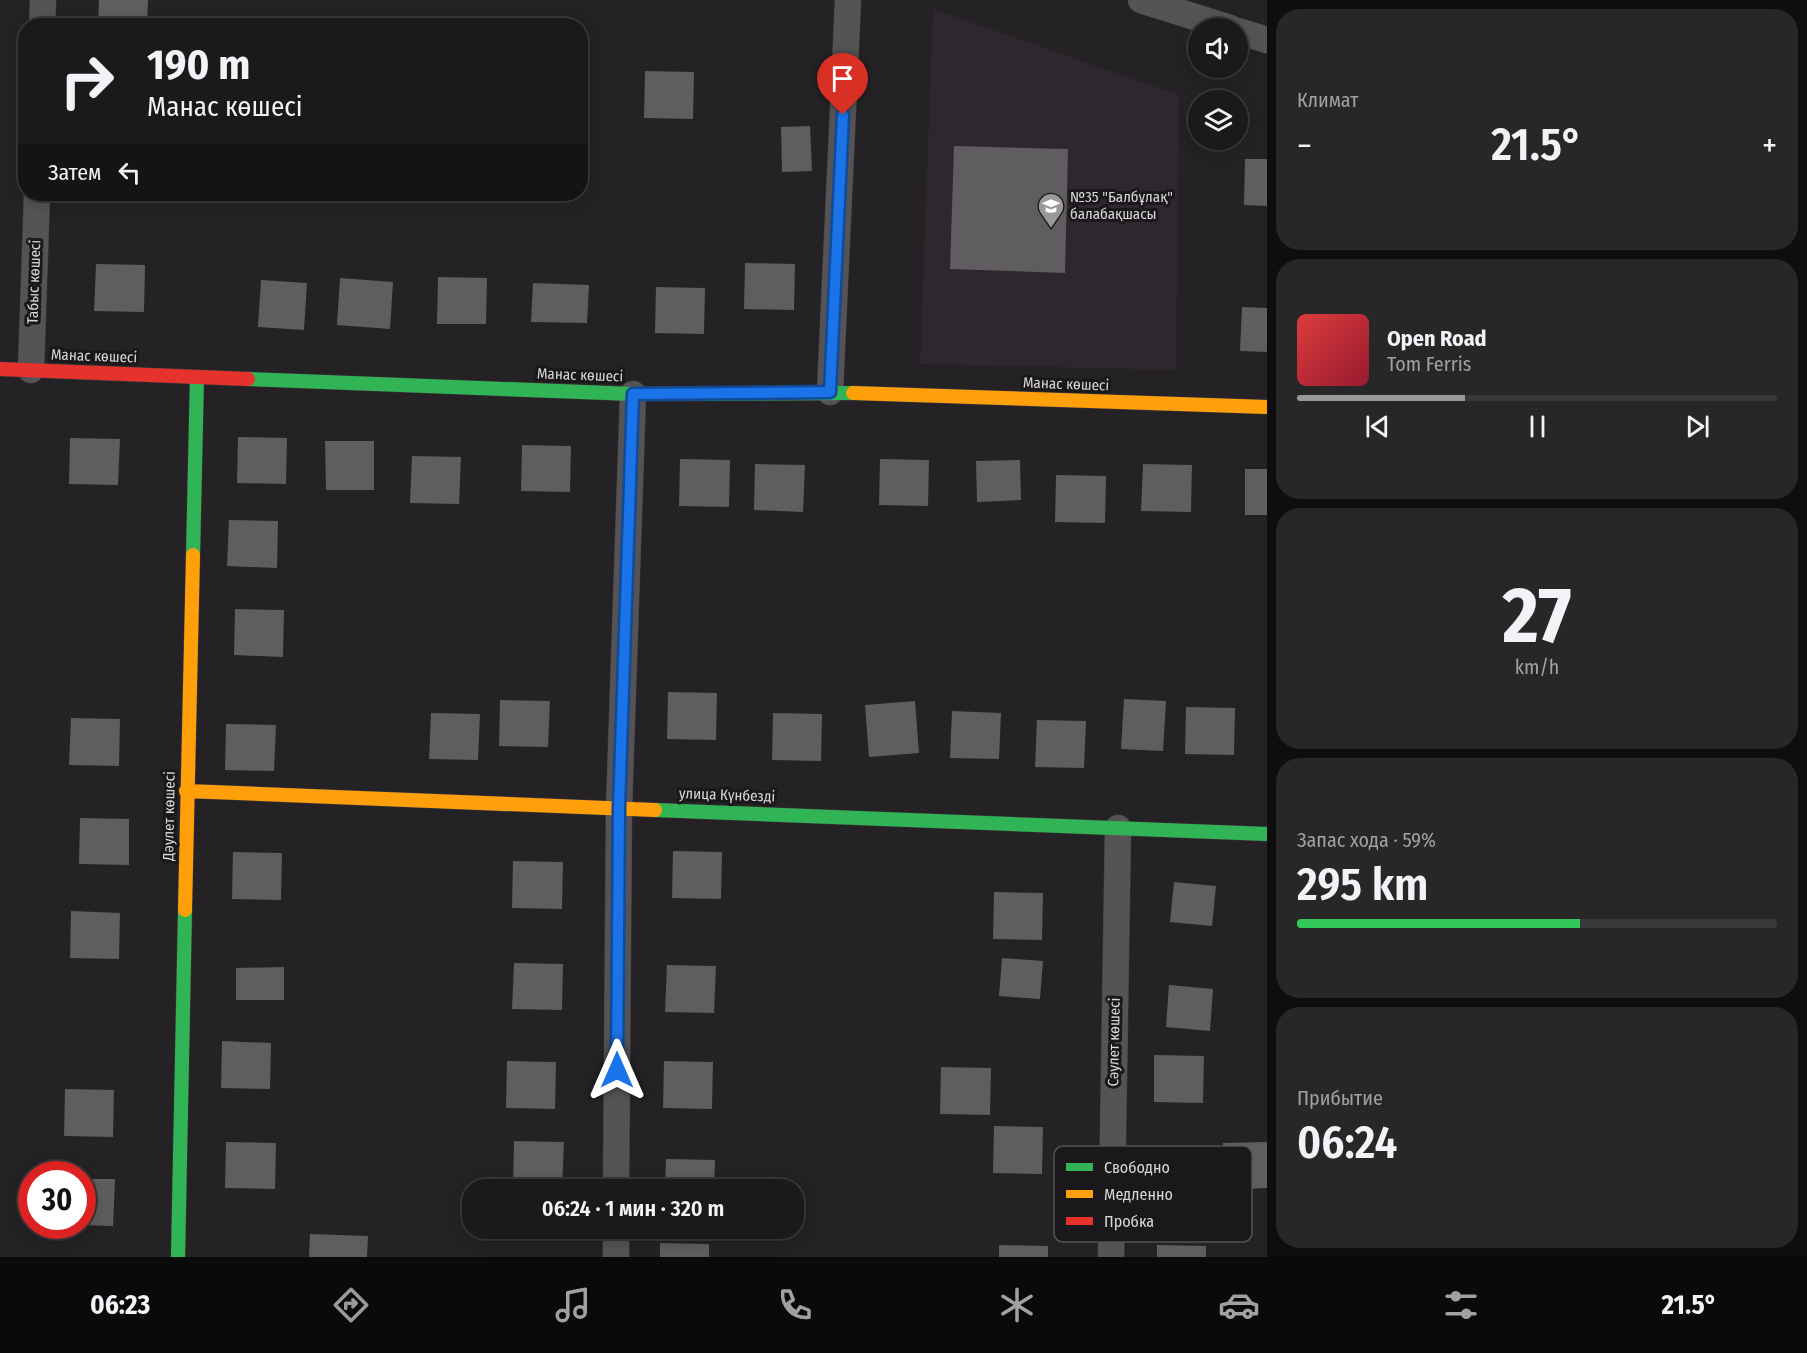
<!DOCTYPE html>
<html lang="ru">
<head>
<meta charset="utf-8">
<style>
  :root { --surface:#1b1a1b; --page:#282728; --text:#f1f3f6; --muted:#a0a1a3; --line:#39383a; --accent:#9a989a }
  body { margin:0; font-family:"Fira Sans Condensed",sans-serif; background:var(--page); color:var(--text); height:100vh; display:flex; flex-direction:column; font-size:22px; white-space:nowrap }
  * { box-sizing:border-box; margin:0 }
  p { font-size:20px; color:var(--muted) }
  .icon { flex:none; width:33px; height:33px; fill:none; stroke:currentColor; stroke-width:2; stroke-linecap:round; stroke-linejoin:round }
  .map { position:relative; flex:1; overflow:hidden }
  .side { display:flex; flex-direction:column; gap:9px; padding:9px; background:#0f0e0f; width:540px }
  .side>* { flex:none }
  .hud { position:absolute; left:18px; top:18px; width:570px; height:183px; border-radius:24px; box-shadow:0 3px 15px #0003,0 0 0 2px var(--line); background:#1b1a1b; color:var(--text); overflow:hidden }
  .fabs { position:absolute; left:1188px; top:18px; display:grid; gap:12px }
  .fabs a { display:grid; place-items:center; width:60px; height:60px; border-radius:50%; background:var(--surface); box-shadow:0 3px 15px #0003,0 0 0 2px var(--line); font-size:30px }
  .speed { position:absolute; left:18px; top:1161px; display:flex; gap:12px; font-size:30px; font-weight:700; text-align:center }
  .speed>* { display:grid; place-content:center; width:78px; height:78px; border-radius:50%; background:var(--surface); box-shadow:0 3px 15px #0003,0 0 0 2px var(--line); line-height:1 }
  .speed .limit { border:9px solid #d22; background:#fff; color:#111 }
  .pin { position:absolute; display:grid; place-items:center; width:51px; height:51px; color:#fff; margin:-62px -26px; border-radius:50% 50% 50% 0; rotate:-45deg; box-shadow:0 0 6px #0007 }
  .pin .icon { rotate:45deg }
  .me { position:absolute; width:66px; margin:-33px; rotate:0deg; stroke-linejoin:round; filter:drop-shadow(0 0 4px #0008) }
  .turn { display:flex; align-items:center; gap:21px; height:126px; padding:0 30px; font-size:27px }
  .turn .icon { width:78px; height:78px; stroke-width:2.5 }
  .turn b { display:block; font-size:42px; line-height:51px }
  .then { display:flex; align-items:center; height:57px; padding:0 30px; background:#0003; gap:12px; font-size:22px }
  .big { font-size:45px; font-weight:600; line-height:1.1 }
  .side .widget { flex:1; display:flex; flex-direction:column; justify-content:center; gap:9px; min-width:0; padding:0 21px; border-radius:24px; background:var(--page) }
  .side .dial { align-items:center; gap:0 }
  .dial b { font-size:78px; line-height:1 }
  .song { display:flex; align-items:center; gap:18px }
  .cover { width:72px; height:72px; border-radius:9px; background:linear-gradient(135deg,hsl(0 70% 55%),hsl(350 70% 35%)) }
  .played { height:6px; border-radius:3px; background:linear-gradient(90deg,var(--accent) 35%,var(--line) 35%) }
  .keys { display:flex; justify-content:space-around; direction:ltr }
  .heat { display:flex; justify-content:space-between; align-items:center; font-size:33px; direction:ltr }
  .charge { height:9px; border-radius:4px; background:linear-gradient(90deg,#34c759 59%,var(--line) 0) }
  .trip { position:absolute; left:462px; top:1179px; width:342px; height:60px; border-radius:24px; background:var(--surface); box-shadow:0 3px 15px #0003,0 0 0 2px var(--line); font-weight:600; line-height:60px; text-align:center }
  .menu { display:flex; height:96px; justify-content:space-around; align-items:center; background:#0b0a0b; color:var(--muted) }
  .menu .icon { width:42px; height:42px }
  .menu .on { color:var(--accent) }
  .menu b { font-size:27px; color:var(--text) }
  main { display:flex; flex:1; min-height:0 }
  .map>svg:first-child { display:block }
  .built { fill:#2e272e }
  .building { fill:#5f5d5f }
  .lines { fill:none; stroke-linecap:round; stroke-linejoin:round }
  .street-casing { stroke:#3e3d3e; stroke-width:27 }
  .fast-casing { stroke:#3e3d3e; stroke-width:15 }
  .slow-casing { stroke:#3e3d3e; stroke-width:15 }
  .jam-casing { stroke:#3e3d3e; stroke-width:15 }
  .street { stroke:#555355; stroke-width:26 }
  .fast { stroke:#30b455; stroke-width:14 }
  .slow { stroke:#ff9f0a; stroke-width:14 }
  .jam { stroke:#e5322d; stroke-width:14 }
  .route-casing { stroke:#114b97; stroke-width:15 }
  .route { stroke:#1a73e8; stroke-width:10 }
  .labels { text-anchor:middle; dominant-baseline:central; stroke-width:6; stroke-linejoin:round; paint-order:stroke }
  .poi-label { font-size:15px; fill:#dad7da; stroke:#1b181c; text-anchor:start }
  .street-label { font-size:15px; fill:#dad7da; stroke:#1b181c }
  .key { fill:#1b181c; stroke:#545155; stroke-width:1.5 }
  .key-label { font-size:16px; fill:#dad7da }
</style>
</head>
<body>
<main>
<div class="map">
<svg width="1267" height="1257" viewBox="0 0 1267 1257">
  <rect width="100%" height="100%" fill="#242224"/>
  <!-- built -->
  <path class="built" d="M933 9 1179 95 1176 370 920 364Z"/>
  <!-- building -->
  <path class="building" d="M99 0H148L147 26H98Z
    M580 56H587L586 102H580Z
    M645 71 694 72 693 119 644 118Z
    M810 126 812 171 782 172 781 127Z
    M954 146 1068 149 1065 273 950 269Z
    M1245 159H1267V206L1244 205Z
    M745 263 795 264 794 310 744 309Z
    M96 264 145 265 144 312 94 311Z
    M438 277 487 278 486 324H437Z
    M340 278 393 282 390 329 337 325Z
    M261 280 307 283 304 330 258 327Z
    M533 283 589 285 587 323 531 322Z
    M656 287 705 288 704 334 655 333Z
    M1242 307 1267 308V352L1240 351Z
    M238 437 287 438 286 484 237 483Z
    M70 438 120 439 118 485 69 484Z
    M325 441H374V490H326Z
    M522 445 571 446 570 492 521 491Z
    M412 456 461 457 459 504 410 503Z
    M680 459 730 460 729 507 679 506Z
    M880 459 929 460 928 506 879 505Z
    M1020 460 1021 500 977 502 976 461Z
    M755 464 805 465 803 512 754 510Z
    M1143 464 1192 465 1191 512 1141 511Z
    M1245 469H1267V515H1245Z
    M1056 475 1106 476 1105 523 1055 522Z
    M229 520 278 521 277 568 227 566Z
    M235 609 284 610 283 657 234 655Z
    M668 692 717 693 716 740 667 739Z
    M1124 699 1166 701 1163 751 1121 749Z
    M500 700 550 701 548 747 499 746Z
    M915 701 919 753 869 757 865 705Z
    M1186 707 1235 708 1234 755 1185 754Z
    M952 711 1001 713 999 759 950 758Z
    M431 713 480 714 478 760 429 759Z
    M773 713 822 714 821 761 772 760Z
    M71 718 120 719 119 766 69 765Z
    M1037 720 1086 721 1084 768 1035 767Z
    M226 724 276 725 274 771 225 770Z
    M80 818 129 819V865L79 864Z
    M673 851 722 852 721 899 672 898Z
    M233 852 282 853 281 900 232 899Z
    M513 861 563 862 562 909 512 908Z
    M1174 882 1216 886 1212 926 1170 922Z
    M994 892 1043 893 1042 940 993 939Z
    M71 911 120 913 119 959 70 958Z
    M1002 958 1043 961 1040 999 999 996Z
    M514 963 563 964 562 1010 512 1009Z
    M667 965 716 966 714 1013 665 1012Z
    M284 967V1000H236V968Z
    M1169 985 1213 989 1210 1031 1166 1027Z
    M222 1041 271 1043 270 1089 221 1088Z
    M1154 1055 1204 1056 1203 1103 1154 1102Z
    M507 1061 556 1062 555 1109 506 1108Z
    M664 1061 713 1062 712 1109 663 1108Z
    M941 1067 991 1068 990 1115 940 1114Z
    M65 1089 114 1090 113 1137 64 1136Z
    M994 1126 1043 1127 1042 1174 993 1173Z
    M514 1141 564 1142 562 1189 513 1187Z
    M226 1142 276 1143 275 1189 225 1188Z
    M1267 1142V1188L1224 1190 1223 1143Z
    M666 1159 715 1160 714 1190H665Z
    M82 1179H115L113 1226 82 1225Z
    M310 1234 368 1236 367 1257H309Z
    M660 1243 709 1244V1257H660Z
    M999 1245 1048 1246V1257H999Z
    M1157 1245 1206 1246V1257H1157Z"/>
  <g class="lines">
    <!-- street casing -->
    <g class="street-casing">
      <path id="street" d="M1141 0 1230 28
        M42 26 43 0
        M1238 31 1267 40
        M31 370 37 194
        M830 392 848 0
        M616 1190 619 808 633 394
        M616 1257V1228
        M1111 1257 1118 828"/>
    </g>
    <!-- fast casing -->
    <g class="fast-casing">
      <path id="fast" d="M248 379 633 394 853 393
        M193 555 197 377
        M655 810 1267 834
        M178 1257 185 910"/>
    </g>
    <!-- slow casing -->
    <g class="slow-casing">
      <path id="slow" d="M853 393 1267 407
        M186 791 655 810
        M185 910 193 555"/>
    </g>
    <!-- jam casing -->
    <g class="jam-casing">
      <path id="jam" d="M0 369 248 379"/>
    </g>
    <!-- street -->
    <use href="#street" class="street"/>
    <!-- fast -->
    <use href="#fast" class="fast"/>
    <!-- slow -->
    <use href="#slow" class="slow"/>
    <!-- jam -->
    <use href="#jam" class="jam"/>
  </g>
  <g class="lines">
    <!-- route casing -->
    <g class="route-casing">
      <path id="route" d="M617 1070 619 808 633 394 830 392 843 115"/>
    </g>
    <!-- route -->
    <use href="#route" class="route"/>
  </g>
  <!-- icons -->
  <defs>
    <g id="school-pin" transform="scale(1.35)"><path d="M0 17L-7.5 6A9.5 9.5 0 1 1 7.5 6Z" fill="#9a989a" stroke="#1b181c"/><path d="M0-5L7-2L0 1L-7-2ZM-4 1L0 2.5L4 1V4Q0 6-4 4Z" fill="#fff"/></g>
  </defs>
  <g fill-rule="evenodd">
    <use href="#school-pin" x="1051" y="206"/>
  </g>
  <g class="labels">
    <!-- poi labels -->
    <g class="poi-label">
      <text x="1070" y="197">№35 "Балбұлақ"<tspan x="1070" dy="17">балабақшасы</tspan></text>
    </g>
    <!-- street labels -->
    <g class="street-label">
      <text transform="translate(34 282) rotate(-88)">Табыс көшесі</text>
      <text transform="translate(94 356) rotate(2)">Манас көшесі</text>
      <text transform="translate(580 375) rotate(2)">Манас көшесі</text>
      <text transform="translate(1066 384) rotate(2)">Манас көшесі</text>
      <text transform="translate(727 795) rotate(2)">улица Күнбезді</text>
      <text transform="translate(169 816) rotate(-89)">Дәулет көшесі</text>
      <text transform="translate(1114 1042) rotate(-89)">Сәулет көшесі</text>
    </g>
  </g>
  <!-- legend -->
  <rect x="1054" y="1146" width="198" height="96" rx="9" class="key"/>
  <rect x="1066" y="1163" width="27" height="8" fill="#30b455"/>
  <rect x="1066" y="1190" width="27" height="8" fill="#ff9f0a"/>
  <rect x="1066" y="1217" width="27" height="8" fill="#e5322d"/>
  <g class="key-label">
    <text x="1104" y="1173">Свободно</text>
    <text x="1104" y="1200">Медленно</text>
    <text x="1104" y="1227">Пробка</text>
  </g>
</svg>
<div class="fabs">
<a><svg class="icon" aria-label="sound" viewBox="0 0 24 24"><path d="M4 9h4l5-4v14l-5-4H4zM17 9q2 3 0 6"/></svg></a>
<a><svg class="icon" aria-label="layers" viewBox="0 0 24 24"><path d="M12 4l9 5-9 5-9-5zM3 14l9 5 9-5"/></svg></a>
</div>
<div class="speed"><div class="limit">30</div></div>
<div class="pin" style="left:843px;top:115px;background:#d93025"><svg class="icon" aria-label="arrive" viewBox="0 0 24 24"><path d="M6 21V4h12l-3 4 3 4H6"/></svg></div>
<svg class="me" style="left:617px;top:1070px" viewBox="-20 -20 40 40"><path d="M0-17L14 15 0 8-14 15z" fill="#1a73e8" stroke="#fff" stroke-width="4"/></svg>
<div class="trip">06:24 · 1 мин · 320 m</div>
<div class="hud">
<div class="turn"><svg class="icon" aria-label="right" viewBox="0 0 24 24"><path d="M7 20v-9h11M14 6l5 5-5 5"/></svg><div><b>190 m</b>Манас көшесі</div></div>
<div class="then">Затем<svg class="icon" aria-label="left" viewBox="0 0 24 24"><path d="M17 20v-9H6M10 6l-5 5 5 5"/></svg></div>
</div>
</div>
<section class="side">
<div class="widget"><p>Климат</p>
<div class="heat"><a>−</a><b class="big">21.5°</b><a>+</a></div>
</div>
<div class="widget">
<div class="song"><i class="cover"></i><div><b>Open Road</b><p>Tom Ferris</p></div></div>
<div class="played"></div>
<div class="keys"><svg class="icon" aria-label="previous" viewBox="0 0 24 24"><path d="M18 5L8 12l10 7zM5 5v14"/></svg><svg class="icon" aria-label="pause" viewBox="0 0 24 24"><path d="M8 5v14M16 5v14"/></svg><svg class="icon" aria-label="next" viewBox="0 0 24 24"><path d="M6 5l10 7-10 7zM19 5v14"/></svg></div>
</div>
<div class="widget dial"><b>27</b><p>km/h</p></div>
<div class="widget"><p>Запас хода · 59%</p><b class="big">295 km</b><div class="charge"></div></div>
<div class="widget"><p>Прибытие</p><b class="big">06:24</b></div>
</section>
</main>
<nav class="menu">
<b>06:23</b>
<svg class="icon on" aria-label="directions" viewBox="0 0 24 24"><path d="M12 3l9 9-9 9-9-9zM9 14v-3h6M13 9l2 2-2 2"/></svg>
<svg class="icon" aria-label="music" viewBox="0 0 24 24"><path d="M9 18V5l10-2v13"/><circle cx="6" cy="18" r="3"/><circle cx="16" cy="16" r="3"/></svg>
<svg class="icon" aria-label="phone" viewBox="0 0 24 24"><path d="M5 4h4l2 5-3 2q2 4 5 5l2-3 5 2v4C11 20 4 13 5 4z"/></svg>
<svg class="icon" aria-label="climate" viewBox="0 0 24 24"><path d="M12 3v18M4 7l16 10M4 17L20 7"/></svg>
<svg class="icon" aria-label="car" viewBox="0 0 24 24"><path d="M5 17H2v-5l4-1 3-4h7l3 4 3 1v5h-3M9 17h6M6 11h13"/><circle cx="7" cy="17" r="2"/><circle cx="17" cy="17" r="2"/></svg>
<svg class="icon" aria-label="filters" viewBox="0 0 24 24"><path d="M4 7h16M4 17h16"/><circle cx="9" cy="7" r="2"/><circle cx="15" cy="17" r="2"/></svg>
<b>21.5°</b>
</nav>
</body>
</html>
